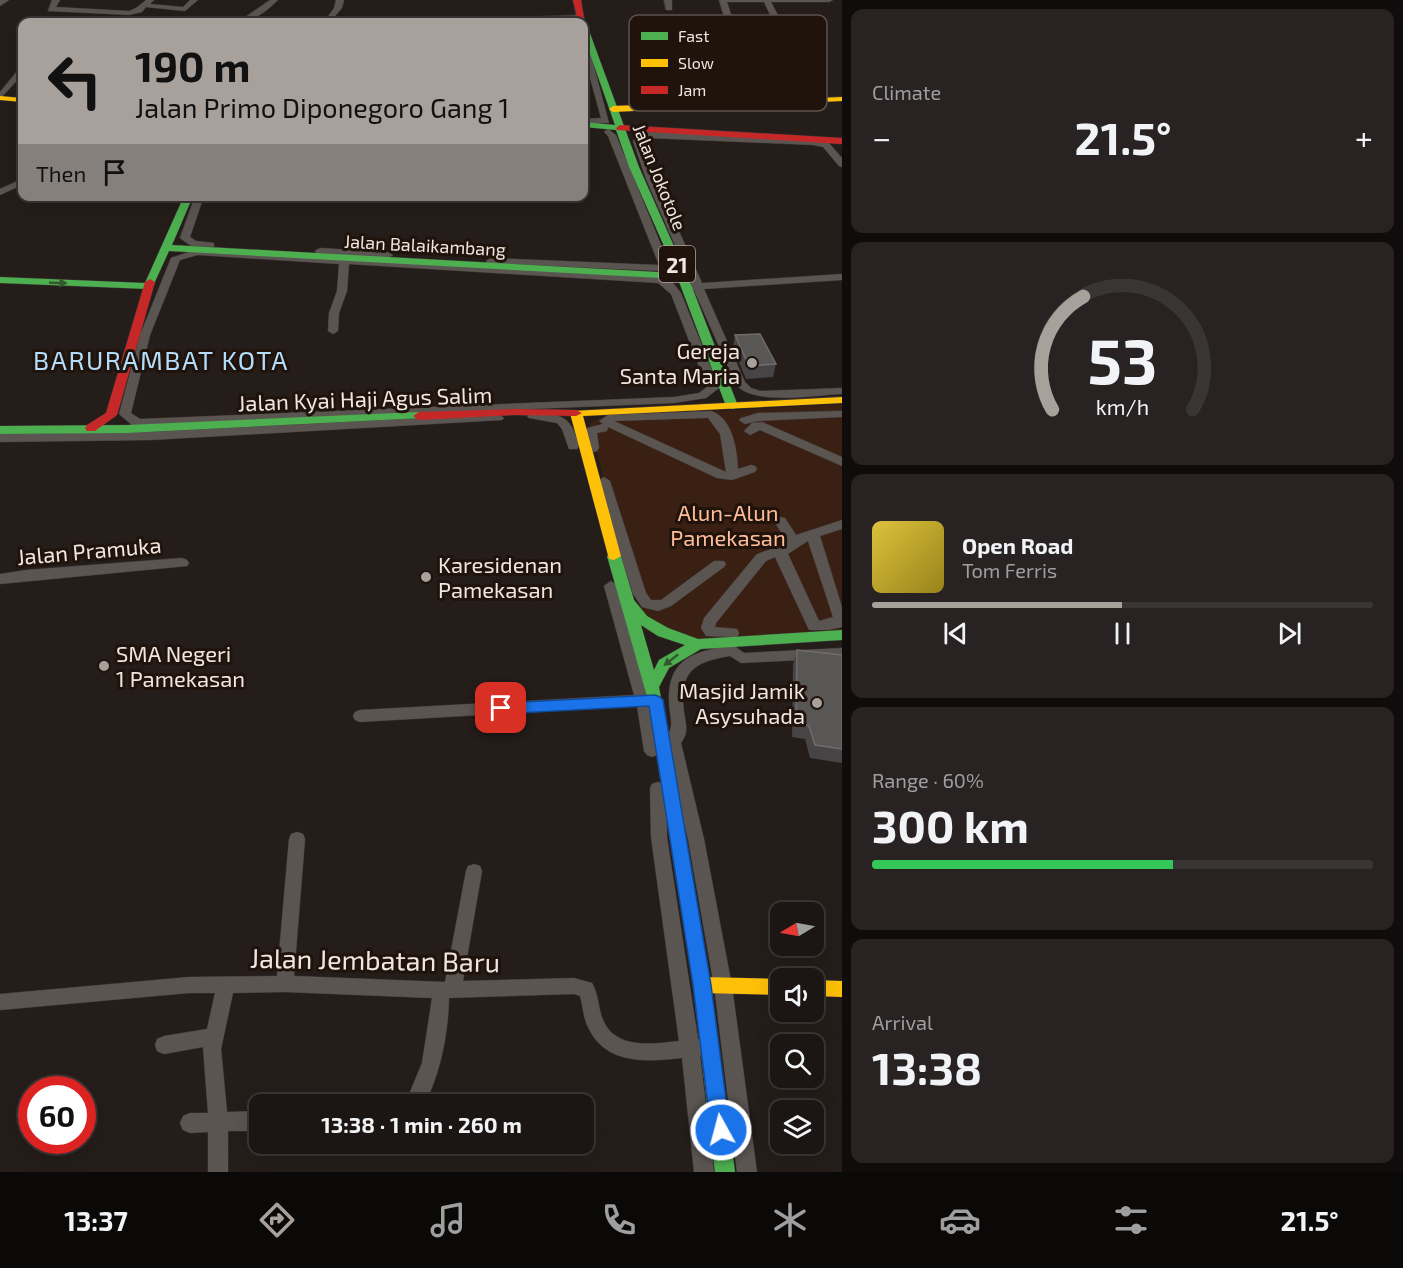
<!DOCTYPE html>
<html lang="en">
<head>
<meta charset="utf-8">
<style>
  :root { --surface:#1b1614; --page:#282322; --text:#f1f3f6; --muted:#a09fa0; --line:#393534; --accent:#a8a09b }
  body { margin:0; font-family:"Exo 2",sans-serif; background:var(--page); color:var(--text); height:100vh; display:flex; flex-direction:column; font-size:22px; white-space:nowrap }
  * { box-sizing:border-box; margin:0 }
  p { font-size:20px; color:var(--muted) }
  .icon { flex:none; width:33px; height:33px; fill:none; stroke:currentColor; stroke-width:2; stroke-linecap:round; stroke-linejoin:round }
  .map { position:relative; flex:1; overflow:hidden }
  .details { display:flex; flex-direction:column; gap:9px; padding:9px; background:#0f0c0b; width:561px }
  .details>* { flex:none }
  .banner { position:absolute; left:18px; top:18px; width:570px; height:183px; border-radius:12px; box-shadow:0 6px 24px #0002,0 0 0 2px var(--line); background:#a8a09b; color:#111; overflow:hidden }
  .needle { width:39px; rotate:260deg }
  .controls { position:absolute; left:770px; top:902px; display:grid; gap:12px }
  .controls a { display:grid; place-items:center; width:54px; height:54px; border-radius:12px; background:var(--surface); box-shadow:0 6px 24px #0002,0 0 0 2px var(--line); font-size:30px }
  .speed { position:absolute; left:18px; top:1076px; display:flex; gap:12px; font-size:30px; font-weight:700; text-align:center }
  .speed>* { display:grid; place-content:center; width:78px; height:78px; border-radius:50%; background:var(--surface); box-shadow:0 6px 24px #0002,0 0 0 2px var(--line); line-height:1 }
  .speed .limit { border:9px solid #d22; background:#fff; color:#111 }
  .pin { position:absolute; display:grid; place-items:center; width:51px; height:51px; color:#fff; margin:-26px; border-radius:12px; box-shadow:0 3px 9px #0006 }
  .me { position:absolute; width:66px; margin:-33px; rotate:353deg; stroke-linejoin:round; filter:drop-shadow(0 0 4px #0008) }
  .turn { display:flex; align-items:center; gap:21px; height:126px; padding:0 18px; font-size:27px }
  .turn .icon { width:78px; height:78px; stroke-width:2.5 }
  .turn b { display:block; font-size:42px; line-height:51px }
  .then { display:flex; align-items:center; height:57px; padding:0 18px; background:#0003; gap:12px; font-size:22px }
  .big { font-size:45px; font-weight:700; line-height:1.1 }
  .details .widget { flex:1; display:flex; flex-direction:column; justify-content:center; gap:9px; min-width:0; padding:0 21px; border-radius:12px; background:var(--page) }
  .details .dial { align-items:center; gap:0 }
  .dial svg { height:156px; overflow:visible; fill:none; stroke:var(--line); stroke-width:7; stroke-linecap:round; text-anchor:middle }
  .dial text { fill:var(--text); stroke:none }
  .song { display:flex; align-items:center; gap:18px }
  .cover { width:72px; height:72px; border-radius:9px; background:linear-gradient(135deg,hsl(50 70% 55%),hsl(50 70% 35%)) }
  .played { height:6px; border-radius:3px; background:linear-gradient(90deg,var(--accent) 50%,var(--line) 50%) }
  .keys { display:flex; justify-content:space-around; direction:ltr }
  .heat { display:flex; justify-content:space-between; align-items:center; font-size:33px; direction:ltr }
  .charge { height:9px; border-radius:4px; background:linear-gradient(90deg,#34c759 60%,var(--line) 0) }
  .trip { position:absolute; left:249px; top:1094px; width:345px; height:60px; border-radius:12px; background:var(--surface); box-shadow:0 6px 24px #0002,0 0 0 2px var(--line); font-weight:700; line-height:60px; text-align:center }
  .menu { display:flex; height:96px; justify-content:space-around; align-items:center; background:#0b0908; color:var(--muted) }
  .menu .icon { width:42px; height:42px }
  .menu .active { color:var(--accent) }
  .menu b { font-size:27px; color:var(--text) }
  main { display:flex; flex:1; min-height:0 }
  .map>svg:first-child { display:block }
  .green { fill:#3a2012 }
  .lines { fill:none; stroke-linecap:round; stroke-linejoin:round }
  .street-casing { stroke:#3e3736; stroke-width:1 }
  .fast-casing { stroke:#3e3736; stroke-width:1 }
  .slow-casing { stroke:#3e3736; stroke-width:1 }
  .jam-casing { stroke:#3e3736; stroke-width:1 }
  .street { fill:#5b5552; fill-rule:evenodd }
  .fast { fill:#4caf50; fill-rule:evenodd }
  .slow { fill:#ffc107; fill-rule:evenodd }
  .jam { fill:#c62828; fill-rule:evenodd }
  .wall { fill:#474445 }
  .building { fill:#595656; stroke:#706c6b; stroke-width:1.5 }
  .oneway { fill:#33592b }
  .route { fill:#1a73e8; stroke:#114b97; stroke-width:1.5 }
  .poi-dot { fill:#a8a09b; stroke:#1f130c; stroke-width:2 }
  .labels { text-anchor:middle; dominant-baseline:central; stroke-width:6; stroke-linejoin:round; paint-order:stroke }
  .far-street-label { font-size:18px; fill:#efe6e1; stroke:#1f130c }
  .shield { fill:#1f130c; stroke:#b1a7a1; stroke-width:1.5 }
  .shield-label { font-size:21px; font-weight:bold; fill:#efe6e1 }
  .poi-label { font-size:22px; fill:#efe6e1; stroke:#1f130c; text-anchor:end }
  .street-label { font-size:22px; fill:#efe6e1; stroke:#1f130c }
  .park-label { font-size:22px; fill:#ffbd9a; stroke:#1f130c }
  .quarter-label { font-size:26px; letter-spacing:1.5px; fill:#b3ddfb; stroke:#1f130c }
  .near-street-label { font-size:27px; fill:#efe6e1; stroke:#1f130c }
  .key { fill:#1f130c; stroke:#5d524c; stroke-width:1.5 }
  .key-label { font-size:16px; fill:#efe6e1 }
</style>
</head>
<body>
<main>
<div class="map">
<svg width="842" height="1172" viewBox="0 0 842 1172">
  <rect width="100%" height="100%" fill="#241d1a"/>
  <!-- green -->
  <path class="green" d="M842 404V631L689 643 645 631 589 423 599 418Z"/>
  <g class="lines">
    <!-- street casing -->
    <g class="street-casing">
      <path id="street" d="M0 0H9L0 6Z
        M52 0H60L56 7 129 11 136 8 146 0H154L150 4 183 7 190 0H198L185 11 146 7 142 12 129 15 48 11Z
        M270 0H278C267 11 253 22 238 22Z
        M336 0H344L342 8 330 22H324L334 8Z
        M664 0H672V10H666Z
        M719 0H833L829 2H771L782 23 778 25 774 23 764 2H727L737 33 736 47 732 49 728 47 729 33Z
        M583 15V19H580L485 22 499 18Z
        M584 42 588 44 609 123H584V119L601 118 584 56Z
        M19 69H22V75L0 99V92Z
        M608 129 616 135 666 257 669 265 661 271 487 263 486 261 491 258 659 265 608 136 604 132Z
        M649 132 813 139 829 143 842 158V167L839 166 823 147 813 145 649 138H643L641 141 656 179 702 283 842 274V280L704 289 745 382 751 388 760 391 842 388V394C814 395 756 406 736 385L694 290 685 289 684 287 692 284 646 179 633 141 637 134Z
        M22 179V185L0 195V189Z
        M195 196H204L190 237 196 241 214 243V247L191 246 180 238Z
        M320 248 388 252 393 255 388 258 316 253 315 251Z
        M198 249 340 258 344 256 348 258 664 278 673 283 681 293 719 388 706 398 674 403 133 426 119 414 140 335 171 258ZM198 255 339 264 337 291 329 313 328 331 333 334 338 331 339 313 347 291 349 264 658 283 671 294 707 387 699 393 674 397 140 419 131 413 150 335 180 260Z
        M711 411C733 418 737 450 738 469L751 465 755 466 757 469 755 472 732 480 717 478 608 427 607 431 597 433 599 448 597 451 593 452 587 448 585 431 587 428 603 424 599 421 608 415ZM708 418 720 434 726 472 614 421Z
        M842 411V417L758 421 745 424 739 420 741 418 758 413Z
        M533 412C562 414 571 416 579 446L577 449H569L562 429 557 423 529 418 527 416Z
        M498 414 504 418 502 420 151 440 0 442V434L151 432Z
        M762 422 842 457V466L760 430 750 435 744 431 752 423Z
        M604 477 610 481 646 593 651 600H661L714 561H724L726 564 724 567 671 606 658 611 642 607 633 594 598 481Z
        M780 517 785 518 796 535 842 520V529L820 536 842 607V627L828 630H809L775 557 766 561 716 623 715 627 737 629 739 633 737 637 706 636 701 628 704 618 756 555C767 549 778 549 787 542L774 521ZM808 541 833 617 819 621 788 554Z
        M182 558 187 560 189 563 187 566 0 584V574L26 570Z
        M611 581 618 586 649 695 656 696 658 700 656 704 651 705 660 751 657 755 652 757 647 755 644 751 637 706 360 722 355 720 353 716 355 712 360 710 634 695 604 586Z
        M733 645 744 653 842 648V658L741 663 730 656C693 662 679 672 684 712 686 725 689 732 681 743L704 839 732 986 757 1172H737L714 986 688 839 665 742C675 723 670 722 669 702 667 657 697 651 733 645Z
        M658 782 664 784 666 788 667 837 698 1039 704 1042 706 1048 704 1054 700 1056 714 1172H694L682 1058C647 1062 605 1065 588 1027 583 1017 583 1006 580 996L574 994 449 998C448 1035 441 1070 425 1104H405L422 1063 432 998 285 992 233 993 221 1049 227 1112 260 1111V1131H228V1172H208V1132L190 1133 183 1130 180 1123 183 1116 190 1113H208L203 1047 164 1054 157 1051 155 1045 157 1039 164 1036 207 1029 215 993H189L0 1010V994L189 977 277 976 289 839 291 834 297 832 303 834 305 839 294 976 445 982 466 871 468 866 474 864 480 866 482 871 463 981 574 978 592 983C599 995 598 1008 603 1020 616 1050 653 1044 679 1041L651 837 650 788 652 784Z"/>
    </g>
    <!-- fast casing -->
    <g class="fast-casing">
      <path id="fast" d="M584 26 588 28 639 167 692 287 738 406 736 408 732 409 726 406 678 279 169 251 153 286 148 289 0 283V277L145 283 184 196H193L172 245 676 273 629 167 616 130 584 127V122L615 125 584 37Z
        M419 412 425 416 423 418 127 433 0 434V426L127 425Z
        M614 552 621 556 634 600 647 616 668 628 698 639 842 630V640L701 649 669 668 659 687 711 985 735 1172H715L693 985 648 700 607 556ZM641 625 658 636 685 645 659 660 654 670Z"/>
    </g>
    <!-- slow casing -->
    <g class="slow-casing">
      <path id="slow" d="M0 96 22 98V102L0 100Z
        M842 97V101L613 112 609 109 613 106Z
        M842 397V403L583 416 621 556 614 560 609 559 570 413 572 411Z
        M702 977 780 979V995L702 993 696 991 693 985 696 979Z
        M813 980 842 981V997L813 996Z"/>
    </g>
    <!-- jam casing -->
    <g class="jam-casing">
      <path id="jam" d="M573 0H581L585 24 578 22Z
        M620 125 842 138V144L617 130 616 128Z
        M150 279 155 282 117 415 95 431H87L85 428 87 425 106 413 145 282Z
        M515 409 576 410 582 413 576 416 515 415 419 420 413 416 419 412Z"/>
    </g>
    <!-- street -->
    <use href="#street" class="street"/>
    <!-- fast -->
    <use href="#fast" class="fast"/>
    <!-- slow -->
    <use href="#slow" class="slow"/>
    <!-- jam -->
    <use href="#jam" class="jam"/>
  </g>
  <!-- wall -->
  <path class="wall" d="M735 335 776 364 773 377 746 379 733 348Z
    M797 650 842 655V763L810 758 805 739 792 737 793 664Z"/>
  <!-- building -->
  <path class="building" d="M760 334 776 364 749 366 735 335Z
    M797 650 842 655V749L815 745 809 726 796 723Z"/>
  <!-- one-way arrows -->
  <defs><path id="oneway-solid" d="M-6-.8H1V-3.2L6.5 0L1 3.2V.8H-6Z" transform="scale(1.5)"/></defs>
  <g class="oneway">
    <use href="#oneway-solid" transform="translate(58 283) rotate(2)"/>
    <use href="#oneway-solid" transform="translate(671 660) rotate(142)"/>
  </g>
  <!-- route -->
  <path class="route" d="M655 695 660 697 663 700 711 985 730 1130 728 1137 721 1140 714 1137 711 1130 693 985 649 706 501 714 496 712 494 708 496 704 501 703Z"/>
  <!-- markers -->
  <g class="poi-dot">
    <circle cx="752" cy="363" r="6"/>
    <circle cx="426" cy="577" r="6"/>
    <circle cx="104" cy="666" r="6"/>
    <circle cx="817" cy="703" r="6"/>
  </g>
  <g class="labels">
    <!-- far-street labels -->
    <g class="far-street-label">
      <text transform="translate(660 177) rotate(68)">Jalan Jokotole</text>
      <text transform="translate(425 245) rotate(3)">Jalan Balaikambang</text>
    </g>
    <!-- shield labels -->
    <rect class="shield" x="659" y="246" width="36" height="36" rx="4.5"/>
    <g class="shield-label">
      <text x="677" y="264">21</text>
    </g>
    <!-- poi labels -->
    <g class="poi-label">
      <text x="740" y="350">Gereja<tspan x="740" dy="25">Santa Maria</tspan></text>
      <text x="438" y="564" text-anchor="start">Karesidenan<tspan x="438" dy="25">Pamekasan</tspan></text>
      <text x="116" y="653" text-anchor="start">SMA Negeri<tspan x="116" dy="25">1 Pamekasan</tspan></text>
      <text x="805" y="690">Masjid Jamik<tspan x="805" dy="25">Asysuhada</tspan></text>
    </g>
    <!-- street labels -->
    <g class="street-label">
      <text transform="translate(365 398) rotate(-2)">Jalan Kyai Haji Agus Salim</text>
      <text transform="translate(89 550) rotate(-5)">Jalan Pramuka</text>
    </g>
    <!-- park labels -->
    <g class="park-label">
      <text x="728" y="512">Alun-Alun<tspan x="728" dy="25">Pamekasan</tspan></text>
    </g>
    <!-- quarter labels -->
    <g class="quarter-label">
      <text x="161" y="359">BARURAMBAT KOTA</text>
    </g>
    <!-- near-street labels -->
    <g class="near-street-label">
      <text transform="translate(375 959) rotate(1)">Jalan Jembatan Baru</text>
    </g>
  </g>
  <!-- legend -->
  <rect x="629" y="15" width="198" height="96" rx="9" class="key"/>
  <rect x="641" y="32" width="27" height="8" fill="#4caf50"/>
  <rect x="641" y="59" width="27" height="8" fill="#ffc107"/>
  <rect x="641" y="86" width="27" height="8" fill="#c62828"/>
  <g class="key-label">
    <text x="678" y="42">Fast</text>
    <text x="678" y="69">Slow</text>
    <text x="678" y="96">Jam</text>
  </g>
</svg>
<div class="controls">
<a><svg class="needle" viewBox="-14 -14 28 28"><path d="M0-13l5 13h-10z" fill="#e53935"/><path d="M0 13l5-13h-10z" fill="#a09fa0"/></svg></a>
<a><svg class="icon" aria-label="sound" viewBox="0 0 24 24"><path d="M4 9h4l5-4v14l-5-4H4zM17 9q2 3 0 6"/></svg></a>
<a><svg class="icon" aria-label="search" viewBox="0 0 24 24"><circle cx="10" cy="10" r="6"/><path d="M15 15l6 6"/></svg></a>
<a><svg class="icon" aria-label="layers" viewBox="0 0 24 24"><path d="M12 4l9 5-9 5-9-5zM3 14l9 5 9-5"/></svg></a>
</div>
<div class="speed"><div class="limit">60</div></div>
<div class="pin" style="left:501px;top:708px;background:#d93025"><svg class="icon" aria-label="arrive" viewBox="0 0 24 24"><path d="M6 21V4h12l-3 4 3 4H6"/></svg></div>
<svg class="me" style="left:721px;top:1130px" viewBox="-20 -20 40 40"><circle r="17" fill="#1a73e8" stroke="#fff" stroke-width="3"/><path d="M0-11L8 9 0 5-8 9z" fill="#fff"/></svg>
<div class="trip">13:38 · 1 min · 260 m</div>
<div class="banner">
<div class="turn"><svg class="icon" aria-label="left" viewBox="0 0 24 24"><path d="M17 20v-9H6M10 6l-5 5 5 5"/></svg><div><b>190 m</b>Jalan Primo Diponegoro Gang 1</div></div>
<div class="then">Then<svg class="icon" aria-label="arrive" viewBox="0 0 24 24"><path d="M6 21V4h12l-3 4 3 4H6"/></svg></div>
</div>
</div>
<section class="details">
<div class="widget"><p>Climate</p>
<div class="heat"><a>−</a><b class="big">21.5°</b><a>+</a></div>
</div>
<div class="widget dial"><svg viewBox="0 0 100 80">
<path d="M14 69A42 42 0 1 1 86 69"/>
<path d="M14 69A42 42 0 0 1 30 11" stroke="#a8a09b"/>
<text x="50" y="56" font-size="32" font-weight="700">53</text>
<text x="50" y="72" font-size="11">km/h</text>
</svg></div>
<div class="widget">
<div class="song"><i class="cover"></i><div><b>Open Road</b><p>Tom Ferris</p></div></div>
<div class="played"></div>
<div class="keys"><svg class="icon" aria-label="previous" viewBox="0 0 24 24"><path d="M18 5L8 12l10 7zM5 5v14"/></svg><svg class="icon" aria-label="pause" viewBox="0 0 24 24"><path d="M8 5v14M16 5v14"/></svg><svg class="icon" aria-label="next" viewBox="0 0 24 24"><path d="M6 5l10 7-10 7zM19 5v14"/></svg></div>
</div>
<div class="widget"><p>Range · 60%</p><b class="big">300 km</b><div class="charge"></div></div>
<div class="widget"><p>Arrival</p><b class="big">13:38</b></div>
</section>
</main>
<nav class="menu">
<b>13:37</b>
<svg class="icon active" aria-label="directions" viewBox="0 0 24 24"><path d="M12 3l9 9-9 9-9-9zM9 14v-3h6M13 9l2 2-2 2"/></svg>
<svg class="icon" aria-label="music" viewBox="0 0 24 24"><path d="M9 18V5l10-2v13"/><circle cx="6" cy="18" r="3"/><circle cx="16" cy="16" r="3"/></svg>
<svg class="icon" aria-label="phone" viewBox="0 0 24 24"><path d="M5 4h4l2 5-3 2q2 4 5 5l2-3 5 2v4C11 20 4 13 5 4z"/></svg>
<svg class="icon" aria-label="climate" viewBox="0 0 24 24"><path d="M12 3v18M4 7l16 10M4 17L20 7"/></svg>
<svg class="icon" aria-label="car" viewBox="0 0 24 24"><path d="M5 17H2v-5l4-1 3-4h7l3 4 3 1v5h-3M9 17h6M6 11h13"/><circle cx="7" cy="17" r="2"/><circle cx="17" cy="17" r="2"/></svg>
<svg class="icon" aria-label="filters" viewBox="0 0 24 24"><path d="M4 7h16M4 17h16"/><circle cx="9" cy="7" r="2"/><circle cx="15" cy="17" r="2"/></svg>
<b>21.5°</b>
</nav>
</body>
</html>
